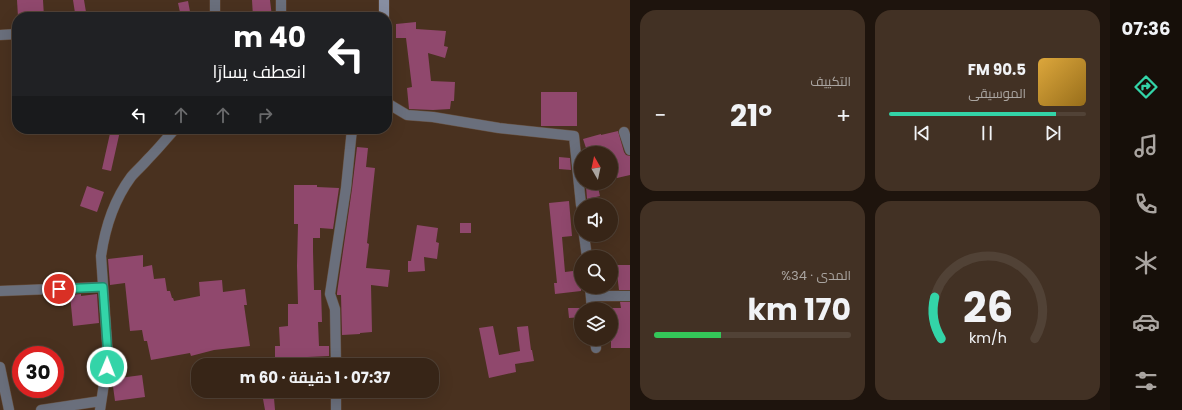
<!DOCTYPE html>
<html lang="ar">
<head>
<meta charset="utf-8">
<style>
  :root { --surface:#372517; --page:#423124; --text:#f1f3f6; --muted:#aaa5a1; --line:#514236; --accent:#33d4a8 }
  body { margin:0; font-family:Poppins,Cairo,sans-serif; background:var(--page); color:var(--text); direction:rtl; height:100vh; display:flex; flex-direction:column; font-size:15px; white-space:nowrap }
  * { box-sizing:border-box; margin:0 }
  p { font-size:13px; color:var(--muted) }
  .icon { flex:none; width:22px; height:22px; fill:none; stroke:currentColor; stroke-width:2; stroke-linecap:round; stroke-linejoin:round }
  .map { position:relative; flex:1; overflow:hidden; direction:ltr }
  .drawer { display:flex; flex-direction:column; gap:10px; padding:10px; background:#1e140d; width:480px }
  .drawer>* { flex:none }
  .banner { position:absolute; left:12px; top:12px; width:380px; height:122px; border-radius:16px; box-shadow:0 4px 16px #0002,0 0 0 1px var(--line); direction:rtl; background:#202124; color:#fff; overflow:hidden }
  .needle { width:26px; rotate:351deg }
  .controls { position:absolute; left:574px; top:146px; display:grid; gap:8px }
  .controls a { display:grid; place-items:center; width:44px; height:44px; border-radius:50%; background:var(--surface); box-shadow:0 4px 16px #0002,0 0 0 1px var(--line); font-size:20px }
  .speed { position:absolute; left:12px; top:346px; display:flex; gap:8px; font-size:20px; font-weight:700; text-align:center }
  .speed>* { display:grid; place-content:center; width:52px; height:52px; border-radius:50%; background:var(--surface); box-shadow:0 4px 16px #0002,0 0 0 1px var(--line); line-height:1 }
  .speed .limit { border:6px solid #d22; background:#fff; color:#111 }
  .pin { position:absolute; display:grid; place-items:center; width:34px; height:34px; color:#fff; margin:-17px; border:2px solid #fff; border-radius:50%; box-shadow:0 1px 4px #0007 }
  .me { position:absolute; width:44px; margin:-22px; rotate:1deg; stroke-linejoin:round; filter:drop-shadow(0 0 3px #0008) }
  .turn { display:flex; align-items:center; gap:14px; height:84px; padding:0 20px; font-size:18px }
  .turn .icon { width:52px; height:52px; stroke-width:2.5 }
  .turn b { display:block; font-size:28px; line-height:34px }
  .lanes { display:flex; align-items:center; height:38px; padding:0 20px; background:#0003; justify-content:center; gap:20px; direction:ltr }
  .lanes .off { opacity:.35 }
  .big { font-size:30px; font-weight:700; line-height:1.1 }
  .drawer .tile { flex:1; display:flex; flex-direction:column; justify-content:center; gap:6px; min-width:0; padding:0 14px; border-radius:16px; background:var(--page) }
  .drawer .dial { align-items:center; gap:0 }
  .dial svg { height:104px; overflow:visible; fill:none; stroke:var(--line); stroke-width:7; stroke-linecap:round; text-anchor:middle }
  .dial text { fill:var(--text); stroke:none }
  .song { display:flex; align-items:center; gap:12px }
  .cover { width:48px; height:48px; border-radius:6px; background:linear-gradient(135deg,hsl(40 70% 55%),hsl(40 70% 35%)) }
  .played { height:4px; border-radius:2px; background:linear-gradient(90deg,var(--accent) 85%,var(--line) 85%) }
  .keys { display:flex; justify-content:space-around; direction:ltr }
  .heat { display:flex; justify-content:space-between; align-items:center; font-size:22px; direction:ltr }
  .charge { height:6px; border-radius:3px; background:linear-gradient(90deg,#34c759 34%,var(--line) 0) }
  .drawer .tiles { flex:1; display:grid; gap:10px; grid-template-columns:repeat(2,1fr) }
  .trip { position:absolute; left:191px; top:358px; width:248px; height:40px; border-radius:16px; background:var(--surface); box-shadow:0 4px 16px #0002,0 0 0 1px var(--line); font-weight:700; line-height:40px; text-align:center; direction:rtl }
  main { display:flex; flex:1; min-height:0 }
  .tab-bar { display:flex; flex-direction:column; width:72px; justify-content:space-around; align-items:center; background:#160f09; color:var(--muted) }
  .tab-bar .icon { width:28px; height:28px }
  .tab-bar .current { color:var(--accent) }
  .tab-bar b { font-size:18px; color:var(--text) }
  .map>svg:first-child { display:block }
  .building { fill:#90486d }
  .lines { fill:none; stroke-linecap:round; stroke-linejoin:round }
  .street-casing { stroke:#664f3e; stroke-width:11 }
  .secondary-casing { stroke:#664f3e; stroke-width:11 }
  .street { stroke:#6a6f7c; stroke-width:10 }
  .secondary { stroke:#878ea2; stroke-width:10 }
  .route-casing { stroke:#218a6d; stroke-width:10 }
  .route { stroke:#33d4a8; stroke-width:7 }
</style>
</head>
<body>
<main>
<nav class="tab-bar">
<b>07:36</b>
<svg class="icon current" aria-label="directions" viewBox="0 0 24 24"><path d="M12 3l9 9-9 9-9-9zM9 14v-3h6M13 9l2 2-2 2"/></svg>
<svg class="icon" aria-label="music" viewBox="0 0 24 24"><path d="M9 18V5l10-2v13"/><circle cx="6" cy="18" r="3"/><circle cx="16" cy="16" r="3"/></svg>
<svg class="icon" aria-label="phone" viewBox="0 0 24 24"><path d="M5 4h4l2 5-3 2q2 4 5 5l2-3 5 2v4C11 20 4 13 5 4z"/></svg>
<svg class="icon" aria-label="climate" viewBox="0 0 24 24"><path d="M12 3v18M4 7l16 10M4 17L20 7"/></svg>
<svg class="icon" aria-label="car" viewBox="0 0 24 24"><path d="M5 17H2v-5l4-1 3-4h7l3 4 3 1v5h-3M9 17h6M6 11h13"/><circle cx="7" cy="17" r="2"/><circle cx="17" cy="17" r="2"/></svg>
<svg class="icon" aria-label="filters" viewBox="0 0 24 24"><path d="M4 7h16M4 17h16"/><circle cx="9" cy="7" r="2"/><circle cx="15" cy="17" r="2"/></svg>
</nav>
<section class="drawer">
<div class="tiles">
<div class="tile">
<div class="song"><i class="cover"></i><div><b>90.5 FM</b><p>الموسيقى</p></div></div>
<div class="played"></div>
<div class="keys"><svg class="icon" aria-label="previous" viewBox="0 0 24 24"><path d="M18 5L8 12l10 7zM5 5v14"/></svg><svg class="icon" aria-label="pause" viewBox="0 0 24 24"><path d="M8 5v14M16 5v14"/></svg><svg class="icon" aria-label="next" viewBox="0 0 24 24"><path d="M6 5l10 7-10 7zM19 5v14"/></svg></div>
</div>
<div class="tile"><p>التكييف</p>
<div class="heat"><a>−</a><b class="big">21°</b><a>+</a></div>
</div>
<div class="tile dial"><svg viewBox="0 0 100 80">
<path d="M14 69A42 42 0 1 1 86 69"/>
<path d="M14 69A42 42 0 0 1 9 37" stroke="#33d4a8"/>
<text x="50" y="56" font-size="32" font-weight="700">26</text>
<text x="50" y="72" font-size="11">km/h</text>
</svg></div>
<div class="tile"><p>المدى · 34%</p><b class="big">170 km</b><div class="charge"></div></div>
</div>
</section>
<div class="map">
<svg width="630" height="410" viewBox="0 0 630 410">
  <rect width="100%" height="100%" fill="#49311f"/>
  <!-- building -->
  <path class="building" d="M17 0H43L44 17H18Z
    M73 0H84L86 12 75 13Z
    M252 0H270L272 17H253Z
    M188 1 191 17H181L178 3Z
    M416 22V29L446 31 444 46 448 47 445 58 428 53 431 81 455 82 454 101H451L450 109 433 110 409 109 407 88 412 87 406 38H396V24Z
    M541 92H577V126H541Z
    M111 129 120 131 111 171 102 169Z
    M618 131 624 152 626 155 630 156V175L617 178 614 163 611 164V153H599L598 148 587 151 583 139 601 134V135Z
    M357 147 368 148 366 167 375 168 367 243 369 244 366 268 390 270 388 287 371 285 372 332 360 333V334L342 335 341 295H337V293L352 189Z
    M559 157 570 158 571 170 559 169Z
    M597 183 600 196 587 199 586 186Z
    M294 185H317V187L339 188 333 229 320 228V238H313V251L314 290H321L322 322H318L319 346H329V356L286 358V363H275V346H280L279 327 288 326V304H298L297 266 298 224H294Z
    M87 186 104 192 97 212 80 206Z
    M569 201 572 236 562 237 565 272 581 270V291L555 294 554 283H557L549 203Z
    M460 223H471V233H460Z
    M417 225 438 228 436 242 439 243 437 259 424 257 425 271 408 272V261H411Z
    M143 255V267L152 265 154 279 165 278 167 291H170L172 298H173L174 301 200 296 199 282 222 280 223 292 245 289 247 305H244L250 346 214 350 191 356 190 353 151 360 147 341H144L142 330 130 331 125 283 110 285 108 259Z
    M616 265H630V290H619Z
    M81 294V296L97 294 99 323 73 326 70 295Z
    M620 302H630V348H611V308H621Z
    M568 308H581V317L569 318Z
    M493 326 499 355 520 351 517 327 528 326 531 350H532L534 361 515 364 516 372 489 378 479 328Z
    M142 375 145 397 115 401 112 379Z
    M274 398 275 410H265L263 399Z"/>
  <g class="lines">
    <!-- street casing -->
    <g class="street-casing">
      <path id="street" d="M215 17V0
        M281 17V0
        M0 35 17 34
        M387 103 407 115 433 117 499 128 574 136 581 205
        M624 132 630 150
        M584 235 587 257
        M590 287 592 309
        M0 291 103 287
        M591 296H630
        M595 339 596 348
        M336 365 335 309 330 294 346 188 352 129
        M0 367 9 410
        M336 391V410
        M41 410 101 401
        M100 410 108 357 101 256C105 228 114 200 131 177 136 171 143 165 148 159 158 149 166 139 175 129"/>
    </g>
    <!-- secondary casing -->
    <g class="secondary-casing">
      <path id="secondary" d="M384 17V0"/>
    </g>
    <!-- street -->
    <use href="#street" class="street"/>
    <!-- secondary -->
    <use href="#secondary" class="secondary"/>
  </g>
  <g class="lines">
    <!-- route casing -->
    <g class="route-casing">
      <path id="route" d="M59 289 103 287 108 357 107 367"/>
    </g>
    <!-- route -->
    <use href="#route" class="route"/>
  </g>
</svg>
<div class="controls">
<a><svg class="needle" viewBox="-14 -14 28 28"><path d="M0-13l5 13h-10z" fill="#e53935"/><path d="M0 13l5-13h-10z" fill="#aaa5a1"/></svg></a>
<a><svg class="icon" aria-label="sound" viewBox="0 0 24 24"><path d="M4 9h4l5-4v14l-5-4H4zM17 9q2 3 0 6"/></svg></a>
<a><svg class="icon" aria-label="search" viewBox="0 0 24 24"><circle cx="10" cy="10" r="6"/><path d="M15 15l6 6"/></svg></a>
<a><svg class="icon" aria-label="layers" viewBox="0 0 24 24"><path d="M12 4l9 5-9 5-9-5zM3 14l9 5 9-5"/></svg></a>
</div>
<div class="speed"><div class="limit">30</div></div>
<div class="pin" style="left:59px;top:289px;background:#d93025"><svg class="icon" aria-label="arrive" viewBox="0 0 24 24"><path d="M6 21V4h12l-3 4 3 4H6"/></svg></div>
<svg class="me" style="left:107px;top:367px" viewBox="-20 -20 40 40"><circle r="17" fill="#33d4a8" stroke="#fff" stroke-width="3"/><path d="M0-11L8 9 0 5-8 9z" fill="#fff"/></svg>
<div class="trip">07:37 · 1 دقيقة · 60 m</div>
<div class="banner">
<div class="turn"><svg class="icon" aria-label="left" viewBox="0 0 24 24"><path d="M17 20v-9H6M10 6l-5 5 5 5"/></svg><div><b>40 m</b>انعطف يسارًا</div></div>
<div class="lanes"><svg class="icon" aria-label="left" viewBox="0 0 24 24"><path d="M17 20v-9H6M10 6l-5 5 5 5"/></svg><svg class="icon off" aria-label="ahead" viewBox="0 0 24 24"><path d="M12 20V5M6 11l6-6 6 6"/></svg><svg class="icon off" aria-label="ahead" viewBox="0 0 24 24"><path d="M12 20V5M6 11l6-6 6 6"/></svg><svg class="icon off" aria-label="right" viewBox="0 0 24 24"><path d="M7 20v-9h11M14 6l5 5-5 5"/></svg></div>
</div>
</div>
</main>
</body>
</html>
